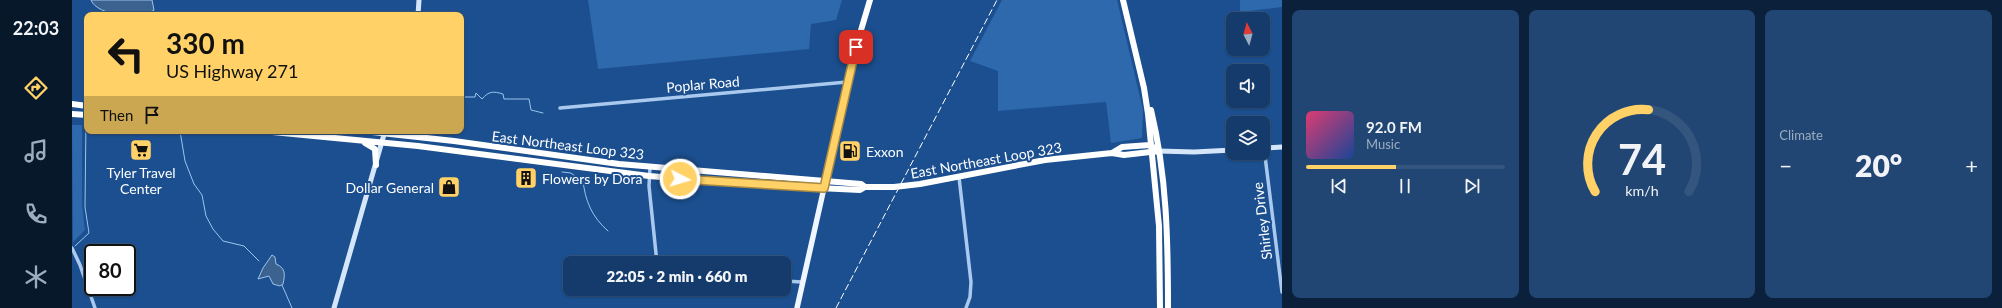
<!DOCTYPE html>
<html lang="en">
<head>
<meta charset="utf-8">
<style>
  :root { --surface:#143b6b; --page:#214673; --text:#f1f3f6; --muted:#9dadc1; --line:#33557e; --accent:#ffd166 }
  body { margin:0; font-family:Lato,sans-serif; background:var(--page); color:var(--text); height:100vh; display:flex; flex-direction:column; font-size:15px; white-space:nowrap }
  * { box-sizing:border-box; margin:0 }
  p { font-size:13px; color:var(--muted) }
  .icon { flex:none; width:22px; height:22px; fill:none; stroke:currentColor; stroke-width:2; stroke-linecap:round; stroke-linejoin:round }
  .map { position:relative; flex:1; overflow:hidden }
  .sheet { display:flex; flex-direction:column; gap:10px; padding:10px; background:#0b203b; width:720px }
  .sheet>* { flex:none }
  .banner { position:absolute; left:12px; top:12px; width:380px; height:122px; border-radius:8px; box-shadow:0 1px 3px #0004,0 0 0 1px var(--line); background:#ffd166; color:#111; overflow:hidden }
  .needle { width:26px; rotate:354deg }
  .controls { position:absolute; left:1154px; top:12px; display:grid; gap:8px }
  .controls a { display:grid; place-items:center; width:44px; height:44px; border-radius:8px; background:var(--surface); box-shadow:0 1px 3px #0004,0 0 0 1px var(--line); font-size:20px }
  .speed { position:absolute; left:12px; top:244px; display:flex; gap:8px; font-size:20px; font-weight:700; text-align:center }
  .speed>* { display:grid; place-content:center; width:52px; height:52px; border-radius:50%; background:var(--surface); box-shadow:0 1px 3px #0004,0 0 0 1px var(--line); line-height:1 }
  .speed .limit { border:2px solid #111; border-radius:6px; background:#fff; color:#111 }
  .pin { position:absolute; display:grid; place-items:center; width:34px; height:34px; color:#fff; margin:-17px; border-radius:8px; box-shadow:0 2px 6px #0006 }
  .me { position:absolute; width:44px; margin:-22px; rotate:95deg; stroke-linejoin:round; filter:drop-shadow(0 0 3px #0008) }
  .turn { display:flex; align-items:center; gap:14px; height:84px; padding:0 16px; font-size:18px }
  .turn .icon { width:52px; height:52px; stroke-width:2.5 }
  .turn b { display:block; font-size:28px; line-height:34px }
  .then { display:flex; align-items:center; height:38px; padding:0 16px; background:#0003; gap:8px; font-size:15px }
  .big { font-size:30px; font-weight:800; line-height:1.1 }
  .sheet .card { flex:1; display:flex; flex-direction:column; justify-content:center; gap:6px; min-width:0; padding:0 14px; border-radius:8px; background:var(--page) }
  .sheet .dial { align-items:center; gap:0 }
  .dial svg { height:104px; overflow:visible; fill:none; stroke:var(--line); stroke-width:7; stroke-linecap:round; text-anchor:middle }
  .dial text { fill:var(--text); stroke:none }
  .song { display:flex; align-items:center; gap:12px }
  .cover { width:48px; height:48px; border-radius:6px; background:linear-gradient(135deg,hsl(340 70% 55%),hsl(220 70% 35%)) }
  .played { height:4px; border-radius:2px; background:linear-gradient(90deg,var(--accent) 45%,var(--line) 45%) }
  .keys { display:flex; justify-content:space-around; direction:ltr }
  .heat { display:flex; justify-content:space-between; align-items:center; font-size:22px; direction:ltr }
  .sheet .tiles { flex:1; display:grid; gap:10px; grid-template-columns:repeat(3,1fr) }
  .trip { position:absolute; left:491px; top:256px; width:228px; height:40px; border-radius:8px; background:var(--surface); box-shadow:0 1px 3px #0004,0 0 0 1px var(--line); font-weight:800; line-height:40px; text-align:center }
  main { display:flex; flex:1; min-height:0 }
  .dock { display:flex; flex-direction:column; width:72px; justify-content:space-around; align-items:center; background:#08182b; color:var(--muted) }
  .dock .icon { width:28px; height:28px }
  .dock .active { color:var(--accent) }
  .dock b { font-size:18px; color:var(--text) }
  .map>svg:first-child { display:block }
  .green { fill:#2e69ad }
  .water { fill:#3c6290; stroke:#9cc4f0 }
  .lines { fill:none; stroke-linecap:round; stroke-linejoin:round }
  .stream { stroke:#9cc4f0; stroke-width:1 }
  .street { stroke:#a9c9ee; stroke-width:3.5 }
  .secondary { stroke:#d6e6fa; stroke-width:5 }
  .primary { stroke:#f0f6ff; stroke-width:5.5 }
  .highway { stroke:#fff; stroke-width:6 }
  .rail { stroke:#fff; stroke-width:1; stroke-dasharray:7 3; stroke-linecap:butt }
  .route-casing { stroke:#a68842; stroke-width:10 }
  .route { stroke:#ffd166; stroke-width:7 }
  .labels { text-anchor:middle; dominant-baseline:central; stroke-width:4; stroke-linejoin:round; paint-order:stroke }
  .street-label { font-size:14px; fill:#fff; stroke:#1b4f8f }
  .poi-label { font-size:14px; fill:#fff; stroke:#1b4f8f; text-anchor:start }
</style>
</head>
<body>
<main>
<nav class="dock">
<b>22:03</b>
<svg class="icon active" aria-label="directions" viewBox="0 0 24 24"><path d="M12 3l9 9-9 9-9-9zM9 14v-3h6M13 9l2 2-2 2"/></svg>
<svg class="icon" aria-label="music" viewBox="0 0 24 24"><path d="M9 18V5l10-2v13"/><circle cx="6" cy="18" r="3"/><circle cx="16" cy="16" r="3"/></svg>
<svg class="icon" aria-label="phone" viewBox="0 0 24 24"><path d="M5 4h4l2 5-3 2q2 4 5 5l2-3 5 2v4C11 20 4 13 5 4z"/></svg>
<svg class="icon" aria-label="climate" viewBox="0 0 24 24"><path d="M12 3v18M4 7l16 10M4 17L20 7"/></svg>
</nav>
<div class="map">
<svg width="1210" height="308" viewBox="0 0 1210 308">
  <rect width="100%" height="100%" fill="#1b4f8f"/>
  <!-- green -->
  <path class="green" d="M516 0H770L764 20 739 24 737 49 526 69Z
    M930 0H1045L1071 110 1070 138 1039 143 1034 102 926 111V71L898 61Z
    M1168 0H1210V7L1168 12Z
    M0 125H10V205L13 230 1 242Z"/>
  <!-- water -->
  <path class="water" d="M19 0H80L82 10C69 20 25 16 19 0Z
    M200 255 203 257 204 264C214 268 213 275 211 284L208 286 201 284 197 276 186 279 191 268Z"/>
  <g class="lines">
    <!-- stream -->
    <path class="stream" d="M389 97H403L404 93 410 99C417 91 421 91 431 94L432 99H457L459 110 471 113
      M108 131 113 161 122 184 130 195 134 216 141 229 151 241 172 246 187 261
      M479 138 481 142 490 146 491 149
      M490 172 499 173 503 176
      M511 180C513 201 520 217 536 231
      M3 246 17 233 13 207 14 121
      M210 285 220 308"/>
    <!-- street -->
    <path class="street" d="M330 15 346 14
      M488 108 775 82
      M1192 148 1210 292
      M578 167 577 186 585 263
      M887 177 899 282 898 297 894 308
      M0 248 8 265 23 308
      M712 281 730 282
      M587 289 588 294 631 289"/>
    <!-- secondary -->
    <path class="secondary" d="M346 15 347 0
      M1191 148 1210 147
      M1087 151 1122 152 1161 150
      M262 308 313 131"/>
    <!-- primary -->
    <path class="primary" d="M725 308 752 188"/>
    <!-- highway -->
    <path class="highway" d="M1051 0 1072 88 1076 114 1087 226 1088 308
      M0 104 15 106
      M1079 110C1095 176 1096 241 1096 308
      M0 114 15 115
      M190 131 346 146 577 176 686 185 788 190 793 187H822L848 184 973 160 1040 153 1052 155 1087 151
      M291 131 382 141 547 164 789 184 793 187
      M293 143 303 149 304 165
      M1040 153 1050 147 1078 145 1081 147
      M752 185 784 47 798 0"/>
    <!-- rail -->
    <path class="rail" d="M764 308 925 0"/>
  </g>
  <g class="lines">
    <!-- route casing -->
    <g class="route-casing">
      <path id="route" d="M608 179 752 188 784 47"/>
    </g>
    <!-- route -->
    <use href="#route" class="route"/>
  </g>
  <!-- icons -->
  <defs>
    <g id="supermarket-square" transform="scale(1.15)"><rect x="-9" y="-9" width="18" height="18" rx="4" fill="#ffd166" stroke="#1b4f8f"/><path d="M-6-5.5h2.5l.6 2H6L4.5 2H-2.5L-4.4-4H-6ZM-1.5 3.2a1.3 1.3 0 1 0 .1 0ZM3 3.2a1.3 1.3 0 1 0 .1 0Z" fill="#111"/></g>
    <g id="fuel-square" transform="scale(1.15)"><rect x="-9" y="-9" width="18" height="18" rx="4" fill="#ffd166" stroke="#1b4f8f"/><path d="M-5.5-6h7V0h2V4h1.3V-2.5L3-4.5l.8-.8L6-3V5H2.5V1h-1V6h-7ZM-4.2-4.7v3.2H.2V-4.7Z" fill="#111"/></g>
    <g id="building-square" transform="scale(1.15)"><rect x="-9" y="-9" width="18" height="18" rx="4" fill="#ffd166" stroke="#1b4f8f"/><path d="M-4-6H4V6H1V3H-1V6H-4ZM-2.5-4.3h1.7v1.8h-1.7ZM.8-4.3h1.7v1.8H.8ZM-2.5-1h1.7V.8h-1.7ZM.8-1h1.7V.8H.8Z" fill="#111"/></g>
    <g id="shop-square" transform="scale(1.15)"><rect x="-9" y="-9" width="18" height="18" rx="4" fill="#ffd166" stroke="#1b4f8f"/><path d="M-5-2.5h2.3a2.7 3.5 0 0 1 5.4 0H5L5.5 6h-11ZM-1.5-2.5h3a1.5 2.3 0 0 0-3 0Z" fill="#111"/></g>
  </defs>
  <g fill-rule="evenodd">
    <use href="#supermarket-square" x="69" y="150"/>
    <use href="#fuel-square" x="778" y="151"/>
    <use href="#building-square" x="454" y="178"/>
    <use href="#shop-square" x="377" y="187"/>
  </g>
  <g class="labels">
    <!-- street labels -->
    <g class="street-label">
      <text transform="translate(631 84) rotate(-5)">Poplar Road</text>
      <text transform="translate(496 145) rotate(7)">East Northeast Loop 323</text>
      <text transform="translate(914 160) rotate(-10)">East Northeast Loop 323</text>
      <text transform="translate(1190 221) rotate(-97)">Shirley Drive</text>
    </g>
    <!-- poi labels -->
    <g class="poi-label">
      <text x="794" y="151">Exxon</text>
      <text x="69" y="172" text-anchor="middle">Tyler Travel<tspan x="69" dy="16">Center</tspan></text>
      <text x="470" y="178">Flowers by Dora</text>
      <text x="362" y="187" text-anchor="end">Dollar General</text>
    </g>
  </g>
</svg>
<div class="controls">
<a><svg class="needle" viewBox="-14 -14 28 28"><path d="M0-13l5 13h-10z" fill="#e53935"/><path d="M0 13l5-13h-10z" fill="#9dadc1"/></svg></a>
<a><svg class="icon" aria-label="sound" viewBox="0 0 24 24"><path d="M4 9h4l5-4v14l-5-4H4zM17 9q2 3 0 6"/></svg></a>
<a><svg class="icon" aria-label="layers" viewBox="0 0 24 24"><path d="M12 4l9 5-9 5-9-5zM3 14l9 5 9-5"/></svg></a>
</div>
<div class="speed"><div class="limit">80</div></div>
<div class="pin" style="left:784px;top:47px;background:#d93025"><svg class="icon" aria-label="arrive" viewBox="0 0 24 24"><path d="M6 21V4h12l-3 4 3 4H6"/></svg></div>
<svg class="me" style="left:608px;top:179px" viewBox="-20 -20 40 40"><circle r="17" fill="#ffd166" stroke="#fff" stroke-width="3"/><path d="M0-11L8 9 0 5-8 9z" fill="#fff"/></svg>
<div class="trip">22:05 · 2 min · 660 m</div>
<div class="banner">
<div class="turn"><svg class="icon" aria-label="left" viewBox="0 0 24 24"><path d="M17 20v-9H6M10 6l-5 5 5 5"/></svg><div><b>330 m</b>US Highway 271</div></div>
<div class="then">Then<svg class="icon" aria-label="arrive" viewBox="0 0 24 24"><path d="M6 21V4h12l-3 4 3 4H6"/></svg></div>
</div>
</div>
<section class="sheet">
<div class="tiles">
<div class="card">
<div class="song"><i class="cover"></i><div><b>92.0 FM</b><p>Music</p></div></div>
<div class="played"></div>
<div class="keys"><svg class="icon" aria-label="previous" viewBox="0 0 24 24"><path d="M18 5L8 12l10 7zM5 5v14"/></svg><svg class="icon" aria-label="pause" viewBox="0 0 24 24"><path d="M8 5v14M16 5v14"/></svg><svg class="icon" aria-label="next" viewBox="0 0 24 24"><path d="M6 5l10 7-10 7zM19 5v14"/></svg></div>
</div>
<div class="card dial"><svg viewBox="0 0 100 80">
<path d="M14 69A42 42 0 1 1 86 69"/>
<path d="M14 69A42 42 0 0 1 55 6" stroke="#ffd166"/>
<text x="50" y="56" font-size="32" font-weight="700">74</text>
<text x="50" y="72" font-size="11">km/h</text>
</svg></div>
<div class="card"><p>Climate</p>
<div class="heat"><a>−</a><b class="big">20°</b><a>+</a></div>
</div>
</div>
</section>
</main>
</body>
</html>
